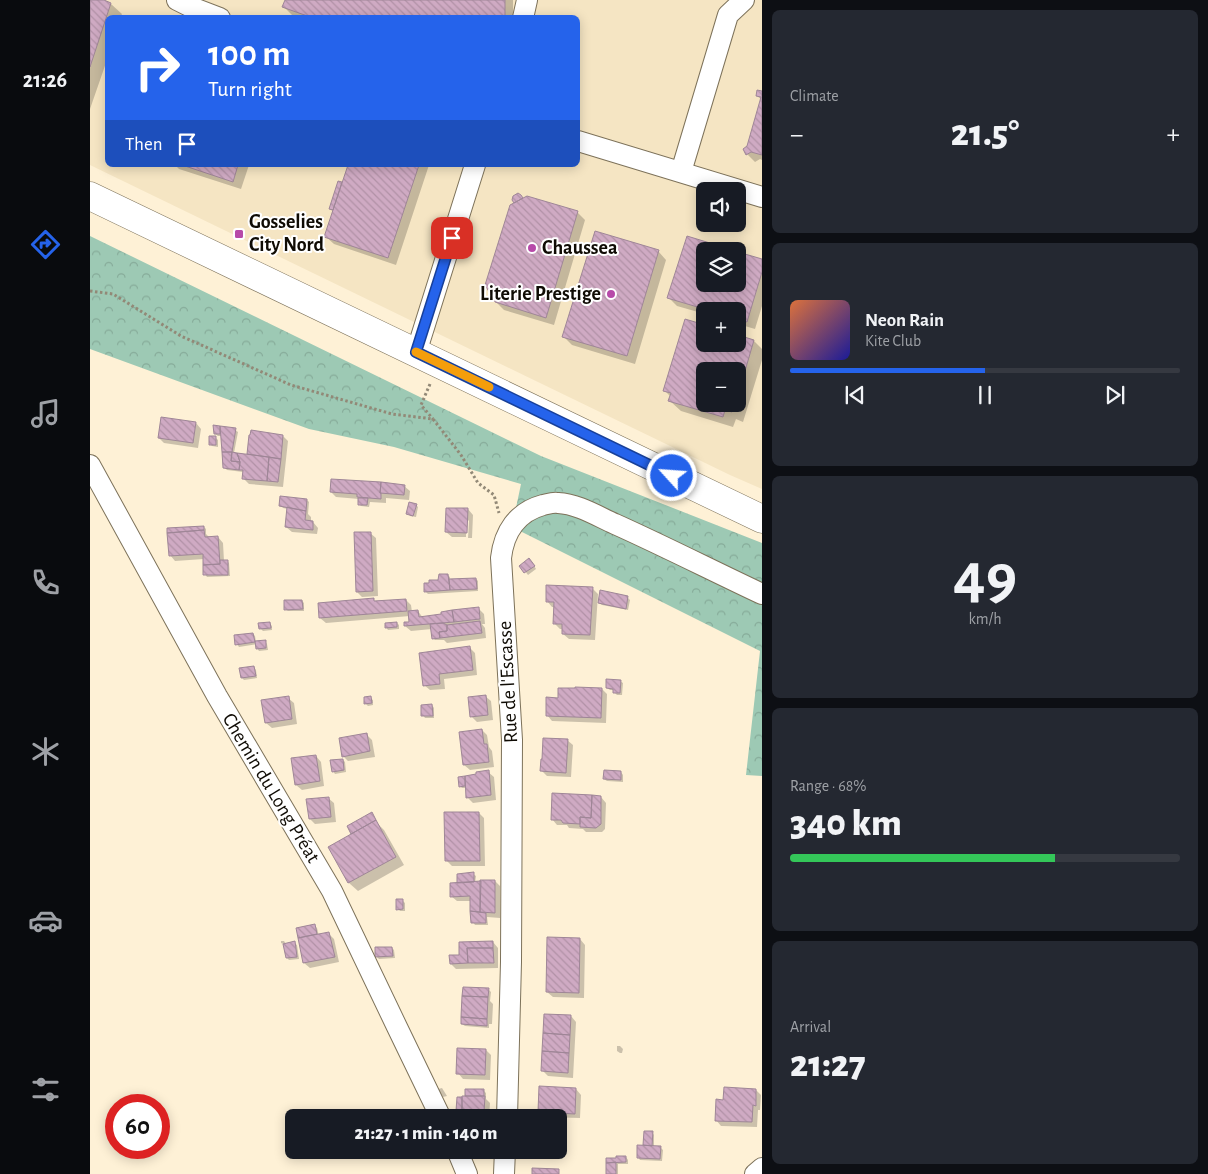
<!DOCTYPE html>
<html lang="en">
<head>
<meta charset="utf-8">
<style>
  :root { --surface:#171b24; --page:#242831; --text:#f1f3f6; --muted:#9ea1a6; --line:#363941; --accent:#2563eb }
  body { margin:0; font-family:"Alegreya Sans",sans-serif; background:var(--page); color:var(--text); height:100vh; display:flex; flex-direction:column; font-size:19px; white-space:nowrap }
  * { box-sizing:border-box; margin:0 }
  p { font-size:16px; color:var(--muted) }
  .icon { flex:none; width:28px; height:28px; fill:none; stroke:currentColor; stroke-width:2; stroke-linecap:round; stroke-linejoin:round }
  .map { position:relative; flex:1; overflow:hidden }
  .drawer { display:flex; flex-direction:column; gap:10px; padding:10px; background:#0d0f14; width:446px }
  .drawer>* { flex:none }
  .guide { position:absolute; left:15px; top:15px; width:475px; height:152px; border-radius:8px; box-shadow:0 2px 12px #0003; background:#2563eb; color:#fff; overflow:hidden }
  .tools { position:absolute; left:606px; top:182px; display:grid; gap:10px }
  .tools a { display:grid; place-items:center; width:50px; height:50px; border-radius:8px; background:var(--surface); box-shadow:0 2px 12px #0003; font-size:25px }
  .speed { position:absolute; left:15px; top:1094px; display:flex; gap:10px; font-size:25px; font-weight:700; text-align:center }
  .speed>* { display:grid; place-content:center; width:65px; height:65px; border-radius:50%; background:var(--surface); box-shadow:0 2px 12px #0003; line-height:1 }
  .speed .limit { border:8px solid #d22; background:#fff; color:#111 }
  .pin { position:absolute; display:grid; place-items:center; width:42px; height:42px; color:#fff; margin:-21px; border-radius:10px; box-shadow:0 2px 8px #0006 }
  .me { position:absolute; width:55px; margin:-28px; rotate:296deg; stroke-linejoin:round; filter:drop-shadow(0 0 4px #0008) }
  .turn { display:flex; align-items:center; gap:18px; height:105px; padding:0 20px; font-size:22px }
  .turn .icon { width:65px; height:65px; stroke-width:2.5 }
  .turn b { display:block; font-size:35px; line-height:42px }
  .then { display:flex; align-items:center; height:48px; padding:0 20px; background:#0003; gap:10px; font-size:19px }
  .big { font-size:38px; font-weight:800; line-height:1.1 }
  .drawer .tile { flex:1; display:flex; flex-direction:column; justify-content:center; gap:8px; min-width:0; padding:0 18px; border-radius:8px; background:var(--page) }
  .drawer .dial { align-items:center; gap:0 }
  .dial b { font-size:65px; line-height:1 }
  .song { display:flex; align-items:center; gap:15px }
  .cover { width:60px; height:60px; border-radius:8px; background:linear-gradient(135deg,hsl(20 70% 55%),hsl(240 70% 35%)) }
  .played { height:5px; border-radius:2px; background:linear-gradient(90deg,var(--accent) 50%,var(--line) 50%) }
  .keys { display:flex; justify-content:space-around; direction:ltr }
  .heat { display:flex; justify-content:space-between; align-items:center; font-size:28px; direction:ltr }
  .charge { height:8px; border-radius:4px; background:linear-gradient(90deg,#34c759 68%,var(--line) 0) }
  .trip { position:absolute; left:195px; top:1109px; width:282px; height:50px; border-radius:8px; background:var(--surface); box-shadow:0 2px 12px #0003; font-weight:800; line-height:50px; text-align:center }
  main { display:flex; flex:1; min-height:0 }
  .menu { display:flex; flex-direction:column; width:90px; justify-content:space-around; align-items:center; background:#090b0e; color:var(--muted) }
  .menu .icon { width:35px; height:35px }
  .menu .selected { color:var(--accent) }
  .menu b { font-size:22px; color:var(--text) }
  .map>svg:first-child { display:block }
  .built { fill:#f5e5c3; fill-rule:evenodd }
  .forest { fill:url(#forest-crowns) }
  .shadow { fill:#0003; fill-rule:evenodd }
  .building { fill:url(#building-back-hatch); stroke:#9f8697 }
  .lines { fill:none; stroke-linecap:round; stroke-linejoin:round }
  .street-casing { stroke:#7d725a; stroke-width:22 }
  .primary-casing { stroke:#7d725a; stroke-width:29 }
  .path { stroke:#928977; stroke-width:3; stroke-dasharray:2.5 2.5; stroke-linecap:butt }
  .street { stroke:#fff; stroke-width:20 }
  .primary { stroke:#fff; stroke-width:28 }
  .route-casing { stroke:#184099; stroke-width:12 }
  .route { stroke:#2563eb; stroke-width:9 }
  .slow { stroke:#f59e0b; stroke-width:9 }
  .poi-dot { fill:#b74aa9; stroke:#fff; stroke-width:2 }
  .labels { text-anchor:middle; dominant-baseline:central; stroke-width:4; stroke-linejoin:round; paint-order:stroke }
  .poi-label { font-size:20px; font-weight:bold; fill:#0f0b04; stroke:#fff; text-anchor:start }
  .street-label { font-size:20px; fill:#0f0b04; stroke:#fff }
</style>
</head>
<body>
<main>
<nav class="menu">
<b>21:26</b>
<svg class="icon selected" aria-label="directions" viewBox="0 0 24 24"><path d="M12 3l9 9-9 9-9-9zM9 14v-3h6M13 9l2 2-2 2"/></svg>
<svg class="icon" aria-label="music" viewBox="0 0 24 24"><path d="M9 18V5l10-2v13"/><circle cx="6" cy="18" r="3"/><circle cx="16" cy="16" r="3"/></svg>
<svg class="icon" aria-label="phone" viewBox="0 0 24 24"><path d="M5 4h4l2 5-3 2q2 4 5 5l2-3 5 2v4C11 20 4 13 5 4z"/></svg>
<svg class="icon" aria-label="climate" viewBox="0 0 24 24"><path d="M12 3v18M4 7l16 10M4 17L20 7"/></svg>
<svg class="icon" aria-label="car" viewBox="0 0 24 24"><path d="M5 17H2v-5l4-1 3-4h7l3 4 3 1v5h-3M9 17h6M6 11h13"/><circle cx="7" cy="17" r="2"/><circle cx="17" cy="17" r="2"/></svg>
<svg class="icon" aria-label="filters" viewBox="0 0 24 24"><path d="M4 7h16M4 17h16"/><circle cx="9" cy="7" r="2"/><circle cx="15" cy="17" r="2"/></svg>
</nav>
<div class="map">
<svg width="672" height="1174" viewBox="0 0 672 1174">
  <defs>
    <pattern id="forest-crowns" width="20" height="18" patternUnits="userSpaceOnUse" patternTransform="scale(1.25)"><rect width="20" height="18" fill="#9dc9b4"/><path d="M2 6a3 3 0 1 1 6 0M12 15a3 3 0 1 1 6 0" fill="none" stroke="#86ab99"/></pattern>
    <pattern id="building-back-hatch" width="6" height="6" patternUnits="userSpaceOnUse" patternTransform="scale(1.25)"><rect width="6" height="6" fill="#cfaac3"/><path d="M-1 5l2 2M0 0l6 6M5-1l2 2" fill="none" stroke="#b191a6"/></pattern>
  </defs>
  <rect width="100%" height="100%" fill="#fef1d6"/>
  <!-- built -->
  <path class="built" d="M0 0H672V489L640 475 0 165ZM18 18H488V165H18ZM615 191H648V224H615ZM615 251H648V284H615ZM615 311H648V344H615ZM615 371H648V404H615Z"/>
  <!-- forest -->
  <path class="forest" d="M0 236 451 456 672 543V776L656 775 670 651 422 527 431 484 304 447 219 429 0 349Z"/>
  <!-- shadow -->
  <path class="shadow" d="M0 0H10L21 4 32 14 30 18H18V57L0 109Z
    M196 0H423V18H209L202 15 194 7Z
    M672 92V160L670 159 665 162 657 154 672 100 667 96Z
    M85 165H159L151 189 89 169Z
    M260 165H339L306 265 244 244 235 236 244 212 240 209 249 182 253 184Z
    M431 196 433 199 487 212 495 220 464 325 414 310 406 302 425 203Z
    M597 238 642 251H615V284H648V253L672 260V306L665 329 648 324V311H615V314L587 306 579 298Z
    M568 251 576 260 545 364 482 345 474 337Z
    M615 326V344H648V336L664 341 672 349V360L653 422 646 419 643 427 591 411 580 401 581 397 574 390ZM615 371H648V404H615Z
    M106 423 111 429 108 448 74 443 69 438Z
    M125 427 145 430 148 432 144 453 158 455 160 436H193L198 441 193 487 159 484 153 478V472L137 470 134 467 131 436H128L125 434Z
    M125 437 128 440V447L122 446 120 444Z
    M314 486 320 491 319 500 296 498V503L280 502 279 507 271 506 269 504V499L246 497 241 492Z
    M191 498 217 500 219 502 218 514 221 517V522H223L228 528 227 534 202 532 196 527 198 509 193 508 191 505Z
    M326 505 328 507 326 517 320 516 318 513Z
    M378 509 383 515 382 538H378L379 521 376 518V537H362L356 532Z
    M114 527 116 529V534L119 537H128L133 543 134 561H137L139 563 140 576 117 577 115 574 114 559 85 561 80 555Z
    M280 533 286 538 288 596 272 597 267 592Z
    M442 562 446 569 438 575 431 566Z
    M357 575 360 577V580L386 579 388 581V591L338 594 335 591Z
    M502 588 508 594 505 640 479 639 473 634V629H470L464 623 465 607H462L457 601Z
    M537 597 540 600 538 610 512 605 509 603Z
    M283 599 286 603 316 600 321 605 322 612 328 611 333 618 388 608 394 614 395 624H392L395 628 396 638 357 643 354 640H345L343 638 342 629 321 631 315 626 320 623V616L236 623 230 618Z
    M212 601 214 603V611H198L195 609Z
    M307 623 309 625V629L298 630 296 627Z
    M180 624 182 626V630L173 631 170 628Z
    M163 634 165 636 166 642 175 641 177 644 178 650 169 651 167 648V644L149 647 147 644Z
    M379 647 385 653 387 675 354 679 355 689 340 690 334 685Z
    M164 667 166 670 167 678 154 680 152 678Z
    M530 681 533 683 532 695H527L524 692V690H520L517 688Z
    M512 689 517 694 516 723 462 721 457 715 469 699Z
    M395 696 401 701 403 720 387 722 382 717Z
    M198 698 204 703 207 724 182 728 176 723Z
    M280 698 283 700V705L278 706 275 703Z
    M342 705 344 708V718H335L333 715Z
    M392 730 397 735 399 747 402 751 404 767 380 770 374 765Z
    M277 735 282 740 285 757 258 761 253 756Z
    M477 740 483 745 481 777 457 776 452 771Z
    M226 756 231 762 234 786 212 790 206 785Z
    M253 760 255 762 256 772 245 774 243 771Z
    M398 772 404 777 406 800 383 803 378 798 377 788H372L370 786 369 778 388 776Z
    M531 772 533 775V782L517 781 514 779Z
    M511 797 516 803 515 829 512 832H496L493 829 479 828 477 825H467L462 819Z
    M238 798 244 803 246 822 225 824 220 819Z
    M282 813 288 824 294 830 314 865 268 891 259 883 240 847 264 834 262 833Z
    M389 813 394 818 395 866H362L356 860Z
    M383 874 386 876 385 883 405 881 410 886V918L397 917 398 925H385L383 922 382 901H367L361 896 370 884Z
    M312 900 315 903V911H310L308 909Z
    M225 926 227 928 229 936 239 934 244 939 249 962 220 968 214 963 208 929Z
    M490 939 495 945 494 998 463 997 457 992Z
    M191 941H194L196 944 204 943 207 945 209 959 199 960 197 958 195 945 191 943Z
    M403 942 408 948V968L366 969 361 964 370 956Z
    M302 948 304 950 305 958 289 959 286 956Z
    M398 989 401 992 400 1001 403 1004 402 1024H399V1028L375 1026 372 1024Z
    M481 1016 486 1022 483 1078 458 1076 453 1071Z
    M527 1046H530L533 1049 532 1053H530L527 1051Z
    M396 1050 401 1055 400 1080 373 1079 368 1073Z
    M352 1088 357 1096 353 1097 348 1089Z
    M486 1089 491 1095 490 1118 454 1117 449 1112Z
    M393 1090 396 1093V1099L400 1103 399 1118H362L367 1113 368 1098H373Z
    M666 1090 671 1095 670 1110H668L667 1127 631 1126 626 1120 634 1101Z
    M555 1132H562L564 1135V1147H570L573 1150 572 1161 550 1160 548 1157 554 1147Z
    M536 1157 538 1160V1164H528V1174H517V1159Z"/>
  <!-- building -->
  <path class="building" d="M0 0H14L21 3 0 67Z
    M195 0H415V18H223L192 7Z
    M667 90 672 91V155L661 152 656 155 653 149 657 146 671 97 666 96Z
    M92 165H148L143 182Z
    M258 165H329L298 258 234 237Z
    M248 181 252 182 243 210 239 209Z
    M428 193 431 195 433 198 424 203 422 200 423 196Z
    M437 196 488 211 456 318 405 302 395 285 420 205Z
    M505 231 569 250 537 356 472 337Z
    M597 236 646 251H615V284H648V252L672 259V272L657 322 648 319V311H621L577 298Z
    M595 319 615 325V344H648V335L664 340 648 395V371H615V404H645L642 412 635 410 633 417 578 401 581 393 573 391Z
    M71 417 106 422 103 443 68 438Z
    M123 425 130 426V434H124Z
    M130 426 146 428 142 452H132Z
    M161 430 193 435 191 459 157 454 159 435H160Z
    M119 436H126V445H119Z
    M132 452H142L141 461 150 462 149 470 133 468Z
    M142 452 147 453 150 462 141 461Z
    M147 453 179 457 177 481 152 479 153 470H149L150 462Z
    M179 457 191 459 188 482 177 481Z
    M241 479 291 482 290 493H291V499L267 497V494L240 492Z
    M291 482 315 485 314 495 290 493Z
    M190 496 217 499 216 511 189 506Z
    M268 498H278L277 505H268Z
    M319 502 327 504 323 516 316 514Z
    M197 507 206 509 216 511 215 520 223 521V530L195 527Z
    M356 508H378L377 533 355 532Z
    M114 526V530L77 533V528Z
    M114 530 115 537 128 536 130 564 113 565V554L79 556 77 533Z
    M264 532H281L283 591 266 592Z
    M439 558 445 566 434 573 429 566Z
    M130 560H138V575H113V565L130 564Z
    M349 574H358L360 590 334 592V583H339V580H348Z
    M386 578 387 589 360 590 359 579Z
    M456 585 503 587 500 635 472 634V624H463L464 602H456Z
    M510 590 538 596 536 609 508 603Z
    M284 598V601L316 599 317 611 229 618 228 603Z
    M194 600H212L213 609 194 610Z
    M389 607 390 619 364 622 362 610Z
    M328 610 329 617 351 614V612L362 610 364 622 314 626V622H319L318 611Z
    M390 621 392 633 350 638 349 632 357 631V625Z
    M180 622 181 628 169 629 168 623Z
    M307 622V627L295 628V623Z
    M353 623 357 625V631L349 632 350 638 342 639 340 624Z
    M163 633 165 642 145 645 144 635Z
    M176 640V648L166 649 165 641Z
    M380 646 383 670 349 674 350 684 333 686 329 653Z
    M164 666 166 676 151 678 149 668Z
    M516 679 531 680 530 693H523V689L516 688Z
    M485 687 512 688 511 718 456 716V697L468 698V688H485Z
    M396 695 398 715 380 717 378 697Z
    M199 696 202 719 175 723 171 700Z
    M281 696 282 703 274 704V697Z
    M342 704 343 716H331V705Z
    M392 729 394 744H397L399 762 373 765 369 732Z
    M277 733 280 751 252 757 249 738Z
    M453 738 478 739 476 773 450 771 451 759H452Z
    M226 755 230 781 205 785 201 758Z
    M253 759 254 770 242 772 240 760Z
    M399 770 401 795 376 798 375 776 386 774V772Z
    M514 770 531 771V780L513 779Z
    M375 776V786L369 787 368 777Z
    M462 793 502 795 501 818 490 817V824L473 823 471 820H461Z
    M502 795 511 796V824L506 828 490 827V817L501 818Z
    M239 797 241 817 219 819 216 799Z
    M282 812 286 820 261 834 257 826Z
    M354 812H389L390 861H355Z
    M286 820 306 857 258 883 238 847Z
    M384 872V882L367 883V874Z
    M390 880H405V913L390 912Z
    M391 881 390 912 380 911V896L360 897V883Z
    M306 899H313V909L306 910Z
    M380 911 396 913V923H381Z
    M225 924 227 934 208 938 206 928Z
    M239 932 245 957 213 963 208 938Z
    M457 937 490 938 489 993 456 992Z
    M205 941 207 957 196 958 193 944Z
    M403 941V948H377L378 963 360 964 359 955H369V942Z
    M285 947H302L303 956 285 957Z
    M377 948H403L404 963H378Z
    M373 987 399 988 398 997 372 996Z
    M372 996 398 997 397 1019 371 1017Z
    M454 1014 481 1015 480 1035 453 1033Z
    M371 1017 397 1019V1026L371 1024Z
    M453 1033 480 1035 479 1053 452 1051Z
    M367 1048 396 1049 395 1075 366 1074Z
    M452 1051 479 1053 478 1073 451 1071Z
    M449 1086 486 1088 485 1114 448 1112Z
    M634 1087 666 1089V1106L663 1105 662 1122 625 1121 626 1099 633 1100Z
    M375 1089H394V1096H375Z
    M372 1096H395L394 1112H372Z
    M367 1097H372V1112L366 1111Z
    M358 1110 372 1112 371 1118H360Z
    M372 1112H394V1118H371Z
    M554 1131H563L562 1146 553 1145Z
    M547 1145 571 1146 570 1159 547 1158Z
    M526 1156H536V1162L516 1163V1158H526Z
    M526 1162V1174H516V1163Z
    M442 1168 469 1169V1174H442Z"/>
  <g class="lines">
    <!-- street casing -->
    <g class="street-casing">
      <path id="street" d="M87 0 101 7 130 18
        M433 18 437 0
        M488 141 672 197
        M591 172 638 15 654 0
        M326 353 385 165
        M0 465 127 696 242 891 307 1027 351 1118
        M417 1118 421 962 422 740 411 558C414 532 427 512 453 505 458 504 463 502 468 503 488 504 507 516 525 524 574 546 623 571 672 594
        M367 1150 377 1174
        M414 1174 415 1150
        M665 1174 672 1168"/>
    </g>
    <!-- primary casing -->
    <g class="primary-casing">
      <path id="primary" d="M0 196 672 519"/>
    </g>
    <!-- path -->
    <path class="path" d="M0 291 23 294 91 336 201 385 302 414 343 419 371 455 388 483 404 495 409 513
      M340 384 331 405 343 419"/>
    <!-- street -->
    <use href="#street" class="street"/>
    <!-- primary -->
    <use href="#primary" class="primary"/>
  </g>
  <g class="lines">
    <!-- route casing -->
    <g class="route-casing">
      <path id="route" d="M362 238 326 352 582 476"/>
    </g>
    <!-- route -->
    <use href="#route" class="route"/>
    <!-- slow -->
    <path class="slow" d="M326 352 399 387"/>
  </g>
  <!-- markers -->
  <g class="poi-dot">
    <rect x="144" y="229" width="10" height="10" rx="2.5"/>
    <circle cx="442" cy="248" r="5"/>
    <circle cx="521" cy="294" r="5"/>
  </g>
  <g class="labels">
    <!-- poi labels -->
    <g class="poi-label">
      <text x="159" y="222">Gosselies<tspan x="159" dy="23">City Nord</tspan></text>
      <text x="452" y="248">Chaussea</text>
      <text x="511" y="294" text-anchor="end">Literie Prestige</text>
    </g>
    <!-- street labels -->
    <g class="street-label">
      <text transform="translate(418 682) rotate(-93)">Rue de l'Escasse</text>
      <text transform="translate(181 788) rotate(59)">Chemin du Long Préat</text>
    </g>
  </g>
</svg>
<div class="tools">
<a><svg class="icon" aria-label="sound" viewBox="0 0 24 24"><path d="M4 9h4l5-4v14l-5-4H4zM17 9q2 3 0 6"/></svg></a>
<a><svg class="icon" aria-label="layers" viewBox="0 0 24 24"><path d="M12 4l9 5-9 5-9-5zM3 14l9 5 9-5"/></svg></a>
<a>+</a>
<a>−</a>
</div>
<div class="speed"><div class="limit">60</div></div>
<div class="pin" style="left:362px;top:238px;background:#d93025"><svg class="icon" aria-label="arrive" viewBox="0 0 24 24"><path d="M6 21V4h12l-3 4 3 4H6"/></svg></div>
<svg class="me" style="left:582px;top:476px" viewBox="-20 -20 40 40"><circle r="17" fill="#2563eb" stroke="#fff" stroke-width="3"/><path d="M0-11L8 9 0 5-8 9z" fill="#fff"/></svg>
<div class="trip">21:27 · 1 min · 140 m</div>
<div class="guide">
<div class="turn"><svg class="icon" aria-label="right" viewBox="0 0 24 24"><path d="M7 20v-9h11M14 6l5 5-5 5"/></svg><div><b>100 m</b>Turn right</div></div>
<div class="then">Then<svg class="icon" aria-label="arrive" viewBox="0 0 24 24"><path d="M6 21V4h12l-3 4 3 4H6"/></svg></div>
</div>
</div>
<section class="drawer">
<div class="tile"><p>Climate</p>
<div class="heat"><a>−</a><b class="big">21.5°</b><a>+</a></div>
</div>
<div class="tile">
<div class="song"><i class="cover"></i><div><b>Neon Rain</b><p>Kite Club</p></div></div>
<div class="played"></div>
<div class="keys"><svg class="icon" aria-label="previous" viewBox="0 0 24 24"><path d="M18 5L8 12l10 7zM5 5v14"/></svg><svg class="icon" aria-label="pause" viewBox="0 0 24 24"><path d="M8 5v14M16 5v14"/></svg><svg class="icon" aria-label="next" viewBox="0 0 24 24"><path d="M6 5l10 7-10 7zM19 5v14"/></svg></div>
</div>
<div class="tile dial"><b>49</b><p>km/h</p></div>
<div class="tile"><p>Range · 68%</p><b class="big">340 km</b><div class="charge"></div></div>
<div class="tile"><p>Arrival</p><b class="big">21:27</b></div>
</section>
</main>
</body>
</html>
